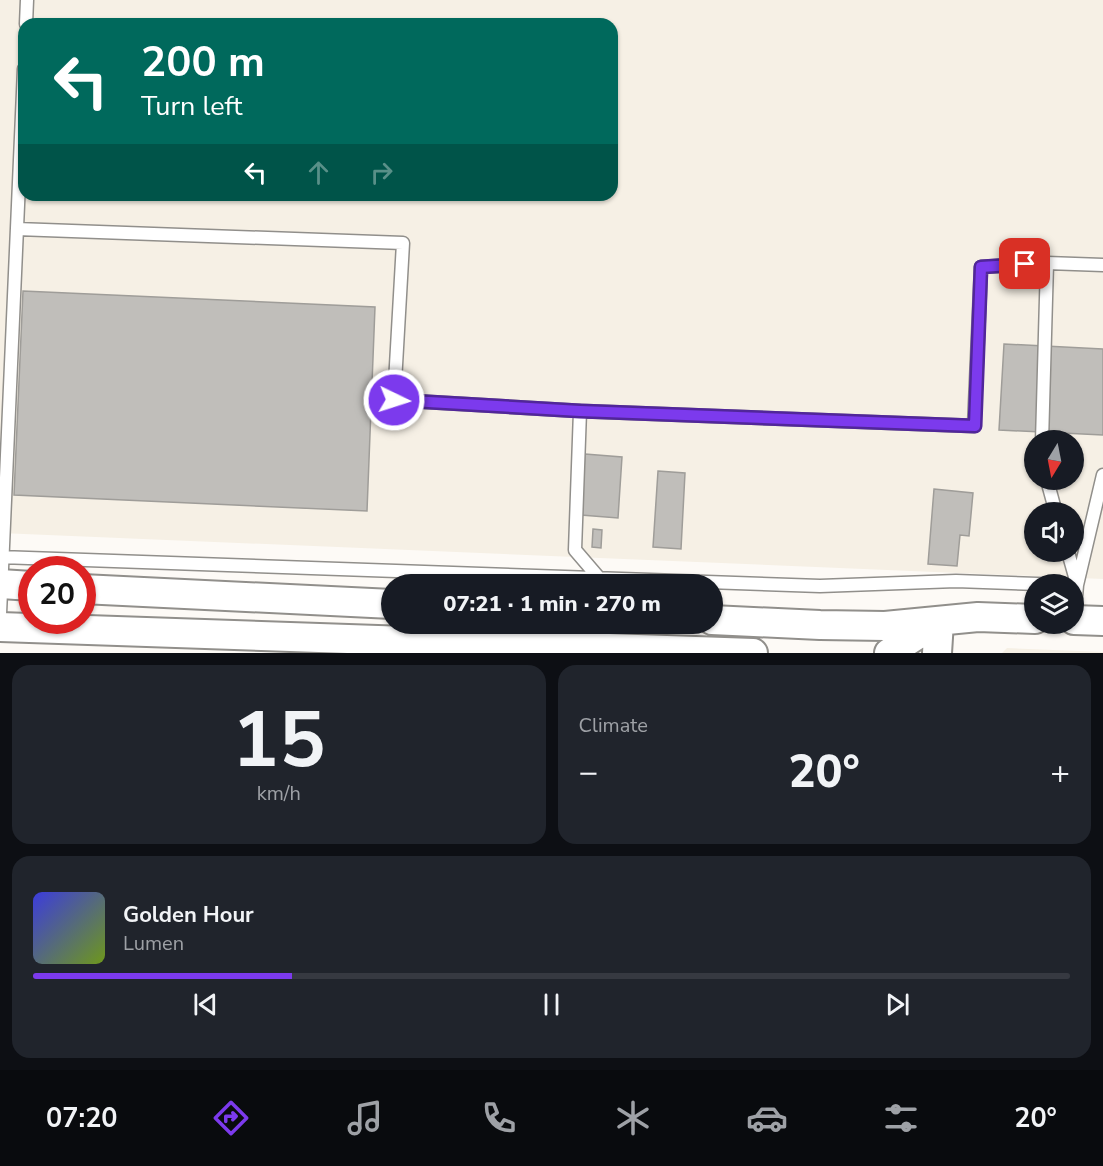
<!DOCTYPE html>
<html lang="en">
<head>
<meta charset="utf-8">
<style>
  :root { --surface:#171b24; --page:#20242c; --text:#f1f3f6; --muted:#9ea1a6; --line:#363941; --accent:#7c3aed }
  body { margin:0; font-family:"Nunito Sans",sans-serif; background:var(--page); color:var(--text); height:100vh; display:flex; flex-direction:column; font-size:22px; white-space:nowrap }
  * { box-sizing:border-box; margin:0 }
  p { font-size:20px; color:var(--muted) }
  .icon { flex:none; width:33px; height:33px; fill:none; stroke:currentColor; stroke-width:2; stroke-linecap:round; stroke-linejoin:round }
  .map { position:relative; height:653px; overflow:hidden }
  .panel { display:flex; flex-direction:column; gap:12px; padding:12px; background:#0d0f14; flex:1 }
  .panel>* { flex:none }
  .guide { position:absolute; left:18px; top:18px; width:600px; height:183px; border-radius:18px; box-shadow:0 2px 4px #0004; background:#00695c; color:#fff; overflow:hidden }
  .needle { width:39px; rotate:190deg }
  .tools { position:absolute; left:1024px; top:430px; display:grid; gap:12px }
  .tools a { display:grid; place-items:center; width:60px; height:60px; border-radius:50%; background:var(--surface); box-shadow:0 2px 4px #0004; font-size:30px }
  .speed { position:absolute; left:18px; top:556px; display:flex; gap:12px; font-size:30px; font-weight:700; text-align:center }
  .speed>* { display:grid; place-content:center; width:78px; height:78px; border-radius:50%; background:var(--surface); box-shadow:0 2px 4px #0004; line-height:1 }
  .speed .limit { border:9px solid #d22; background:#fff; color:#111 }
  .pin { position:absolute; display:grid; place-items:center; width:51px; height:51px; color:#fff; margin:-26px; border-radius:12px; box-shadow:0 3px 9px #0006 }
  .me { position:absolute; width:66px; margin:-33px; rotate:94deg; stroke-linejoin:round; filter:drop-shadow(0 0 4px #0008) }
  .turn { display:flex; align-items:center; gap:21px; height:126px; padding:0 24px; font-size:27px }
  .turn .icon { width:78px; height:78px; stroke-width:2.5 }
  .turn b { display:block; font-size:42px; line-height:51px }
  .lanes { display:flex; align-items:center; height:57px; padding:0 24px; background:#0003; justify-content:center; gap:30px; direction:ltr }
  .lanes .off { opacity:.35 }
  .big { font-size:45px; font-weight:800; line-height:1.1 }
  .panel .widget { flex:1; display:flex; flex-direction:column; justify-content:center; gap:9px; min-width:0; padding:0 21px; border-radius:18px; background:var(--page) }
  .panel .dial { align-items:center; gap:0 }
  .dial b { font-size:78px; line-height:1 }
  .song { display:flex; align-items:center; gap:18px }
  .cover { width:72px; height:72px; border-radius:9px; background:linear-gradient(135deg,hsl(240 70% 55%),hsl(80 70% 35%)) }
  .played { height:6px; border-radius:3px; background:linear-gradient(90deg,var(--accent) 25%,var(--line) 25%) }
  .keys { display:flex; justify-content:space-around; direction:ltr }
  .heat { display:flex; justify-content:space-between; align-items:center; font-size:33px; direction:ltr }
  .panel .tiles { flex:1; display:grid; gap:12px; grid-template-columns:1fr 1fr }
  .widget:last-child { grid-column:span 2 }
  .trip { position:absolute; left:381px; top:574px; width:342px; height:60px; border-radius:30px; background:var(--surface); box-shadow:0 2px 4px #0004; font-weight:800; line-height:60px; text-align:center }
  .tabs { display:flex; height:96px; justify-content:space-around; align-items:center; background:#090b0e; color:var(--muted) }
  .tabs .icon { width:42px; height:42px }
  .tabs .selected { color:var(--accent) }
  .tabs b { font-size:27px; color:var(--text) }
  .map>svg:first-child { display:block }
  .built { fill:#f6f0e5; fill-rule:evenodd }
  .building { fill:#c0beba; stroke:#9f9d99; stroke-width:1.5 }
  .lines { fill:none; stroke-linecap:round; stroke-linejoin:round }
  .service-casing { stroke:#918f8b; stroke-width:15 }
  .tertiary-casing { stroke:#918f8b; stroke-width:32 }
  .service { stroke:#fff; stroke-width:12 }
  .tertiary { stroke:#fff; stroke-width:28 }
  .route-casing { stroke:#51269a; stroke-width:15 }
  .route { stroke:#7c3aed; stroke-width:10 }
</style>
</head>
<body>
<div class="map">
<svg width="1103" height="653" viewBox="0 0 1103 653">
  <rect width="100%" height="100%" fill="#fdfaf6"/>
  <!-- built -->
  <path class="built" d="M0 0H1103V579L0 533ZM24 24H612V195H24ZM1035 441H1074V480H1035ZM1035 513H1074V552H1035Z
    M1007 648 1103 652V653H1002Z"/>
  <!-- building -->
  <path class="building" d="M23 291 375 307 367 511 14 495Z
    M1004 344 1103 349V435L999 430Z
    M585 454 622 457 618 518 581 515Z
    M658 471 685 473 681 549 653 547Z
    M934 489 973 493 969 536 960 535 957 566 928 564Z
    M593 529 602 530 601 548 592 547Z"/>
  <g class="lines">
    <!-- service casing -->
    <g class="service-casing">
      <path id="service" d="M26 24 27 0
        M17 229 403 243 394 400 580 411
        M1042 441 1047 263 1103 265
        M1047 480 1056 513
        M1068 552 1077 584
        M0 557 820 586 956 581 1067 585
        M599 581V578L575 550 580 411 974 426 981 267 1047 263
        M0 614 24 69
        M1074 620 1077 585 1103 475
        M595 648 596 624"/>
    </g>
    <!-- tertiary casing -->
    <g class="tertiary-casing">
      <path id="tertiary" d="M0 584 32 586
        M82 589 392 604
        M712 620 820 625 885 626 978 617 1035 619
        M1074 620 1103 621
        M0 627 753 653
        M889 653 934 624
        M937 653 939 622"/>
    </g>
    <!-- service -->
    <use href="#service" class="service"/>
    <!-- tertiary -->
    <use href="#tertiary" class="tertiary"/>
  </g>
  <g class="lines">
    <!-- route casing -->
    <g class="route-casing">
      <path id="route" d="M394 400 580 411 975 426 981 267 1025 264"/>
    </g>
    <!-- route -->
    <use href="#route" class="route"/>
  </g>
</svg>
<div class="tools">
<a><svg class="needle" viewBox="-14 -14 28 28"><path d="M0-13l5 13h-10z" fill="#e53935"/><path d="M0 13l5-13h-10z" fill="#9ea1a6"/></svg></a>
<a><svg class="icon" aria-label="sound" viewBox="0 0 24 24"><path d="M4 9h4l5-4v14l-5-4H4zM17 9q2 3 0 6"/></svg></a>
<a><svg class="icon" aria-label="layers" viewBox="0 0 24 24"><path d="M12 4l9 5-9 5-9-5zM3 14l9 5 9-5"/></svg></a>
</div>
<div class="speed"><div class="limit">20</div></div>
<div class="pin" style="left:1025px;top:264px;background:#d93025"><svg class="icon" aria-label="arrive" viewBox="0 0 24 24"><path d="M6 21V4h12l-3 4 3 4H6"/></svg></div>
<svg class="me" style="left:394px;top:400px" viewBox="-20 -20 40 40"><circle r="17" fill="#7c3aed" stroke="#fff" stroke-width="3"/><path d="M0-11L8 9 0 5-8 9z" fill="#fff"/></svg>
<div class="trip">07:21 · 1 min · 270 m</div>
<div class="guide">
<div class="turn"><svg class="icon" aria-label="left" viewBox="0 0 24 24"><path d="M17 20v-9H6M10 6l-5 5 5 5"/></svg><div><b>200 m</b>Turn left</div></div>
<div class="lanes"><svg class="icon" aria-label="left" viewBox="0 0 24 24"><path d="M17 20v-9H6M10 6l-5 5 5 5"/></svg><svg class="icon off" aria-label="ahead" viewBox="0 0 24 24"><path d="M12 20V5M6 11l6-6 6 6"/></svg><svg class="icon off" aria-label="right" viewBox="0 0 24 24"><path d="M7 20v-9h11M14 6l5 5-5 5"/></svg></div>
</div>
</div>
<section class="panel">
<div class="tiles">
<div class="widget dial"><b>15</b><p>km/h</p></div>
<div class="widget"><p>Climate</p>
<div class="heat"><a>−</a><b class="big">20°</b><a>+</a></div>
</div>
<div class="widget">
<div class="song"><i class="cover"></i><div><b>Golden Hour</b><p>Lumen</p></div></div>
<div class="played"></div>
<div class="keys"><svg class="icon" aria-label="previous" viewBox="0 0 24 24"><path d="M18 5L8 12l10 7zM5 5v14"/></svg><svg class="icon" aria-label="pause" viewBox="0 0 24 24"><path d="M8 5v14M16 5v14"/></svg><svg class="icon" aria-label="next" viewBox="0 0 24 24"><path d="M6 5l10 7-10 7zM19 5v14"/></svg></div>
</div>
</div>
</section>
<nav class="tabs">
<b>07:20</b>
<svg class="icon selected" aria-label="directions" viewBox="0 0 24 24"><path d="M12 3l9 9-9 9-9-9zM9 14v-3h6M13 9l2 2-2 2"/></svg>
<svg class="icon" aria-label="music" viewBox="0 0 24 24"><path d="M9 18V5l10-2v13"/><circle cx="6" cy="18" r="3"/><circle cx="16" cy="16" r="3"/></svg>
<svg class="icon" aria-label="phone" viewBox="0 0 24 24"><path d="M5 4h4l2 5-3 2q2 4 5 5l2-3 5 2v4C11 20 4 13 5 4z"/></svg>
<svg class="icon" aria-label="climate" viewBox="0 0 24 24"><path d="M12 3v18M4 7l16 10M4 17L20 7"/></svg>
<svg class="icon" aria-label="car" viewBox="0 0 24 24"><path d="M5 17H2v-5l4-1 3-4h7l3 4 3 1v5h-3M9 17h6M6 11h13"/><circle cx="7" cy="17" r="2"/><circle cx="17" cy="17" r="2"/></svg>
<svg class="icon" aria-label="filters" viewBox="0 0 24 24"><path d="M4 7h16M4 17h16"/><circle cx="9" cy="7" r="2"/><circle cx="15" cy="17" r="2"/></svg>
<b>20°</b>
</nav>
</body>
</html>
